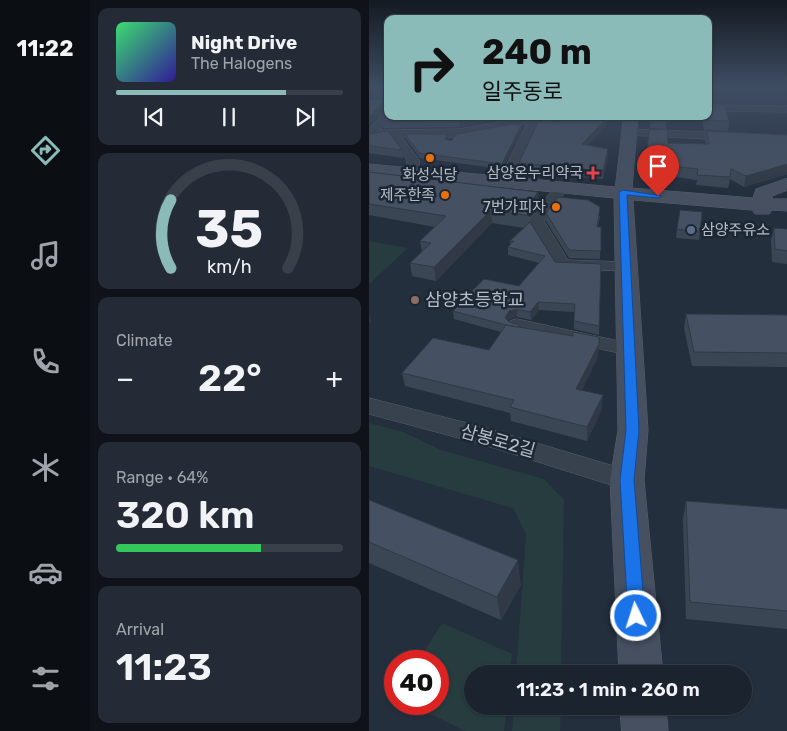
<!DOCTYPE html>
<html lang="en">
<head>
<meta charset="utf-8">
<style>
  :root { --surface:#1b232e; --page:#242b36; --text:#f1f3f6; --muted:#a0a4aa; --line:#39404a; --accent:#8bbbb9 }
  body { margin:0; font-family:Rubik,"Noto Sans KR",sans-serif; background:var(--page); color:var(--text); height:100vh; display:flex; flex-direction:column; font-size:19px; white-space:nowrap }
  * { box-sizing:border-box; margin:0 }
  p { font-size:16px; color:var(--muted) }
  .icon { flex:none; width:28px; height:28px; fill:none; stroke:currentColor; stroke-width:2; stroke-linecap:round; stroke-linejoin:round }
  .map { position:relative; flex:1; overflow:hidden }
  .details { display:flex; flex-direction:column; gap:8px; padding:8px; background:#0f1319; width:279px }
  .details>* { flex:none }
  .top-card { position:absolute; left:15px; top:15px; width:328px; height:105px; border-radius:10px; box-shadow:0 1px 4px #0004,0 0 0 1px var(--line); background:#8bbbb9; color:#111; overflow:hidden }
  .speed { position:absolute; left:15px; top:650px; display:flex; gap:10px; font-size:25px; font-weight:700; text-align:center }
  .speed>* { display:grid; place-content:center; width:65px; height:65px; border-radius:50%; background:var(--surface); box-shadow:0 1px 4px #0004,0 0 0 1px var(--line); line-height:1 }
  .speed .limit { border:8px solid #d22; background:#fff; color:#111 }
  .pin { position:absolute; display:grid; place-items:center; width:42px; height:42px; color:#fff; margin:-51px -21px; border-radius:50% 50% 50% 0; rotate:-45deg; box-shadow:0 0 5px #0007 }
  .pin .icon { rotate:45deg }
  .me { position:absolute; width:55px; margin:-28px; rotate:356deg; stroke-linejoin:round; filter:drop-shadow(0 0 4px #0008) }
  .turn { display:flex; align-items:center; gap:18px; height:105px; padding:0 15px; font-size:22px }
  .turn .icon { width:65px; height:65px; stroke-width:2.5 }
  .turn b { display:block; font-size:35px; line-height:42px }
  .big { font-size:38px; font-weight:600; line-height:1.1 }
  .details .tile { flex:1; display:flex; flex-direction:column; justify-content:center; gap:8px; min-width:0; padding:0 18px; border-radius:10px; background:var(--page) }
  .details .dial { align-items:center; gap:0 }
  .dial svg { height:130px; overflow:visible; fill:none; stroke:var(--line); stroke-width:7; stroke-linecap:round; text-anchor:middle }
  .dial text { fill:var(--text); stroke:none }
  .song { display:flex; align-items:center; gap:15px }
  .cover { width:60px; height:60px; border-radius:8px; background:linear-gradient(135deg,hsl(140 70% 55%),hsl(250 70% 35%)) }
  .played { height:5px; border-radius:2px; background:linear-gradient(90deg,var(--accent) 75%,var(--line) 75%) }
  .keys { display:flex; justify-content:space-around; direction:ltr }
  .heat { display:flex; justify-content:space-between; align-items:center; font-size:28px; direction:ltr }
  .charge { height:8px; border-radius:4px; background:linear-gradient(90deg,#34c759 64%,var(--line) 0) }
  .trip { position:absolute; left:95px; top:665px; width:288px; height:50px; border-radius:25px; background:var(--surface); box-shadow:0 1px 4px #0004,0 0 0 1px var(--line); font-weight:600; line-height:50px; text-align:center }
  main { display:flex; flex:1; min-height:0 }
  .menu { display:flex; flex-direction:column; width:90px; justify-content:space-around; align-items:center; background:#0b0e12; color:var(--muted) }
  .menu .icon { width:35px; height:35px }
  .menu .active { color:var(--accent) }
  .menu b { font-size:22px; color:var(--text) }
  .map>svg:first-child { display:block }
  .green { fill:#263c3f }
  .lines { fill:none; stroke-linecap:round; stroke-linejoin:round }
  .street-casing { stroke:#565f6c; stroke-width:1 }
  .secondary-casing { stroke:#565f6c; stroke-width:1 }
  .street { fill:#38414e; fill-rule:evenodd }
  .secondary { fill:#465061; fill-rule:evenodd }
  .wall { fill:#3b4654 }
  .shaded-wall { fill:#303945 }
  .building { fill:#455162; stroke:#303945 }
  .route { fill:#1a73e8; stroke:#114b97 }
  .food-dot { fill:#e8710a; stroke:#1d2633; stroke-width:2 }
  .health-dot { fill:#e0444e; stroke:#1d2633; stroke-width:2 }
  .service-dot { fill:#5c6f8a; stroke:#1d2633; stroke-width:2 }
  .education-dot { fill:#8d6e63; stroke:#1d2633; stroke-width:2 }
  .labels { text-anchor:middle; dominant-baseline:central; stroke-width:5; stroke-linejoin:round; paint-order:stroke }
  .far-poi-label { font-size:15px; fill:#b4bcc9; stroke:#1d2633; text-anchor:end }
  .poi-label { font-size:18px; fill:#b4bcc9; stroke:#1d2633; text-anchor:start }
  .street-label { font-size:18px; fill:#b4bcc9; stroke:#1d2633 }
</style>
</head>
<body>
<main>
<nav class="menu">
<b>11:22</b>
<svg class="icon active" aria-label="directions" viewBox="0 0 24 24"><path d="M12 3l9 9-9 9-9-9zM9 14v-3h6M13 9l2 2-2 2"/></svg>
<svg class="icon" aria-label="music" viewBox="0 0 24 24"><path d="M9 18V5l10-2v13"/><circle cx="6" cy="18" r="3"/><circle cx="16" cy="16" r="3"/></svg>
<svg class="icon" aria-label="phone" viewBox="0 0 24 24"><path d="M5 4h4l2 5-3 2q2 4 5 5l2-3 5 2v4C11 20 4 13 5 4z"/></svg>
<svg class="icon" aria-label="climate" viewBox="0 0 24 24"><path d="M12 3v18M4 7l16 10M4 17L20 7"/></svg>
<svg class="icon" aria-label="car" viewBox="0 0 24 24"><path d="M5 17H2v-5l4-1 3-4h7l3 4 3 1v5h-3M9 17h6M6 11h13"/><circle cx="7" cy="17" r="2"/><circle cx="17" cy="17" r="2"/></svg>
<svg class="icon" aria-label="filters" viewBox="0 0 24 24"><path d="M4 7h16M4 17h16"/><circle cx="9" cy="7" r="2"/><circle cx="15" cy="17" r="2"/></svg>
</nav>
<section class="details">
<div class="tile">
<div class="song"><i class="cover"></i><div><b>Night Drive</b><p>The Halogens</p></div></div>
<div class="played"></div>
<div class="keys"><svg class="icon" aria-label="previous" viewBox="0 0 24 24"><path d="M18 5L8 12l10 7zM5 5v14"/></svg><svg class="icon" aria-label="pause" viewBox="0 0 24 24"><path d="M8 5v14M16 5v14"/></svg><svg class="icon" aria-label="next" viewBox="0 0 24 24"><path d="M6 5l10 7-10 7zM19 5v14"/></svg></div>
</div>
<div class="tile dial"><svg viewBox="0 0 100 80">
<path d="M14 69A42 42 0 1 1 86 69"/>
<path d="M14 69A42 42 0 0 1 14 27" stroke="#8bbbb9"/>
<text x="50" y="56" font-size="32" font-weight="700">35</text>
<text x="50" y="72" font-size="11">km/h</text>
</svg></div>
<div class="tile"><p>Climate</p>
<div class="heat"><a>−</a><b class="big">22°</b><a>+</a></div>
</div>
<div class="tile"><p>Range · 64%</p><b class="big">320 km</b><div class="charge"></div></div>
<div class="tile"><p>Arrival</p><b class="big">11:23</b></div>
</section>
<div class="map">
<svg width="419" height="731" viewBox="0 0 419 731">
  <rect width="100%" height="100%" fill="#242f3e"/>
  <!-- green -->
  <path class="green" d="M0 241 39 248 0 284Z
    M0 423 34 432 72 450 175 479 195 500 192 674H147L157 534 144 508 0 466Z
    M73 623 143 654 141 674H104V706H138L135 731H96L41 704H69V661H49Z
    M145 706H192L191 731H143Z"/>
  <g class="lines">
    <!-- street casing -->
    <g class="street-casing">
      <path id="street" d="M339 105 419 106V112L339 111Z
        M19 111V116H23L11 130 91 129 159 116 173 118 143 182 136 186 129 182 158 123 91 137H33L50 160 51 173 44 177 37 173 38 160 21 137 0 140V129L15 112Z
        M260 129 419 135V143L256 135 254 133Z
        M193 183 200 187 175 221 199 260 258 262 264 263 267 267 264 271 188 269 159 221 188 184Z
        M148 319 259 343 266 344 269 349 266 354 259 355 141 329 138 325 141 321Z
        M0 398 114 427 258 470 267 473 271 480 267 487 258 490 112 444 0 414Z"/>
    </g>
    <!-- secondary casing -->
    <g class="secondary-casing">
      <path id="secondary" d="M255 116H269L263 188 384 198 387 189 419 178V190L403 196V199H419V211L403 210 400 214H386L383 210 264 200 279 430 275 480 294 674H250L241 480 249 430 245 198 0 174V164L246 187Z
        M251 706H297L299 731H253Z"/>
    </g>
    <!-- street -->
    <use href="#street" class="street"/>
    <!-- secondary -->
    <use href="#secondary" class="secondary"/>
  </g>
  <!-- wall -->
  <path class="wall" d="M19 88V99L5 98 4 91Z
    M19 116H126V120L91 127 15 128 14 121Z
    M189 116H239L236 127 219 145 239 156 234 179 150 171V163L190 122Z
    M282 116H298L297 129 281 128Z
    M332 116H339L360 121 359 131 335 130Z
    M152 125 153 129 133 169 51 158 37 139 36 134 79 139 78 140 82 141Z
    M280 130 299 143 337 144 336 141 338 131 419 135V174L375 187 361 179 359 188 327 185 328 180 292 175 293 162H278Z
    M0 134 33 150 34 158 0 153Z
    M0 172 169 192 170 204 161 216V222L186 262 232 264 230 335 205 329V312L170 310 162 320 148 317 140 319 139 322 151 325V327L230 344 229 357 213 390 233 409 218 441 142 421 141 413 36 386 33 373 120 350 132 332 85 319 84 311 150 286 170 263 139 255V247L141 245V241L155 228 123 223 67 281 43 276 41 263 53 252 51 241 66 227 0 215Z
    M333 212 330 240 307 238 308 229Z
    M177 213 231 216 229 227H232L231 259 200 258 177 221Z
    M405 228 419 229V264L403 262 402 240Z
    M317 314 419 315V367L323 366 315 328Z
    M0 500 152 585 132 620 0 563Z
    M317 501 419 509V629L317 619 314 519Z"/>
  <!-- shaded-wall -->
  <path class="shaded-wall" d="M13 103H19V110H15L0 126V117Z
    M109 116H126V120L91 127 90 120Z
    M237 116H239L236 127 213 152V144Z
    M152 125 153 129 133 169V164Z
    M239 149V156L234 179V171Z
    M419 164V174L375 187 377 176Z
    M169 192 170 204 161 216 156 209Z
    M122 210 123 223 67 281 65 267Z
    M169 302 170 310 162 320 161 312Z
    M148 309V317L140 319 136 326V318L140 311Z
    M0 314 2 321 0 323Z
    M230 344 229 357 207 402V389Z
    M234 395 233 409 218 441V427Z
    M149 560 152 585 132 620 128 597Z"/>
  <!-- building -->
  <path class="building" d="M7 88H19V92L4 91Z
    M0 99 19 100V103H13L0 117Z
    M339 103 356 105 360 121 336 120 335 116H339Z
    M19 115V116H109L90 120 14 121Z
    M190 116H237L236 120 213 144 239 149 234 171 150 163 169 122 175 120 191 122Z
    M282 116H298V118H282Z
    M142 124 152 125 133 164 50 153 36 134H78L76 139 82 141 88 134Z
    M298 129 299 143 340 144 338 131 419 135V164L377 176 362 169 361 177 328 175 329 169 293 165 296 152H278L280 130Z
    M19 131 33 150 0 146V134Z
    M0 172 169 192 156 209 161 216 122 210 65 267 41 263 62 243 51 241 77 216 0 204Z
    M189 197 219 200 231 207 228 227H232V251L200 250 177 213Z
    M311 210 333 212 331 232 308 229Z
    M161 222 186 262 232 264 230 326 205 321 206 304 169 302 161 312 148 309 140 311 136 318 140 322 151 325 149 327 137 325 84 311 115 279 150 286 176 256 139 247 145 241H141Z
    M405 228 419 229V251L406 249Z
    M317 314 419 315V353L325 352Z
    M137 325 204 336V332L230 337V344L207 389 234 395 218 427 141 407 145 400 33 373 64 338 120 350Z
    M0 500 149 560 128 597 0 542Z
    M317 501 419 509V611L321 602Z"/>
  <!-- sky -->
  <linearGradient id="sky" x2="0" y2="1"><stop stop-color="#141a22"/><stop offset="0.46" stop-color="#3f4d63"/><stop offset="1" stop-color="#3f4d63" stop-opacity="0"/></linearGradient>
  <rect width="419" height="190" fill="url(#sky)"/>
  <!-- route -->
  <path class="route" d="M254 190 293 196 289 198 258 195 270 430 265 480 276 616 273 621 267 624 261 621 259 616 251 480 257 430 250 192Z"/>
  <!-- markers -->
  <g class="food-dot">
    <circle cx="61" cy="158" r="5"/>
    <circle cx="76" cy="195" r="5"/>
    <circle cx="187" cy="207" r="5"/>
  </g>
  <path class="health-dot" d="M221.5 165.5h5v5h5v5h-5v5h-5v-5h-5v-5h5z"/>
  <circle class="service-dot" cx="322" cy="230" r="5"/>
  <circle class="education-dot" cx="46" cy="300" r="5"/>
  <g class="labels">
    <!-- far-poi labels -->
    <g class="far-poi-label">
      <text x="214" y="173">삼양온누리약국</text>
      <text x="61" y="175" text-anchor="middle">화성식당</text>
      <text x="66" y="195">제주한족</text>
      <text x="177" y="207">7번가피자</text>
      <text x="332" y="230" text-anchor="start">삼양주유소</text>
    </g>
    <!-- poi labels -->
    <g class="poi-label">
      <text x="56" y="300">삼양초등학교</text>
    </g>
    <!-- street labels -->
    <g class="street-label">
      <text transform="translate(129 441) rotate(16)">삼봉로2길</text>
    </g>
  </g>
</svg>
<div class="speed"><div class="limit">40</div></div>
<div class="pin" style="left:289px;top:196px;background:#d93025"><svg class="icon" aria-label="arrive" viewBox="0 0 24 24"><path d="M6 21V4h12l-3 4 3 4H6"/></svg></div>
<svg class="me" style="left:267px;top:616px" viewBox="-20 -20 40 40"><circle r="17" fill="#1a73e8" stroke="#fff" stroke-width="3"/><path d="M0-11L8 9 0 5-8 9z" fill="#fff"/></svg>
<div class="trip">11:23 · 1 min · 260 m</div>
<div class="top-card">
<div class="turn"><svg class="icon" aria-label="right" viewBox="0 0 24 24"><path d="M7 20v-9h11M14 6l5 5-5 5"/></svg><div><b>240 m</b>일주동로</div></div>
</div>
</div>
</main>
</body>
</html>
